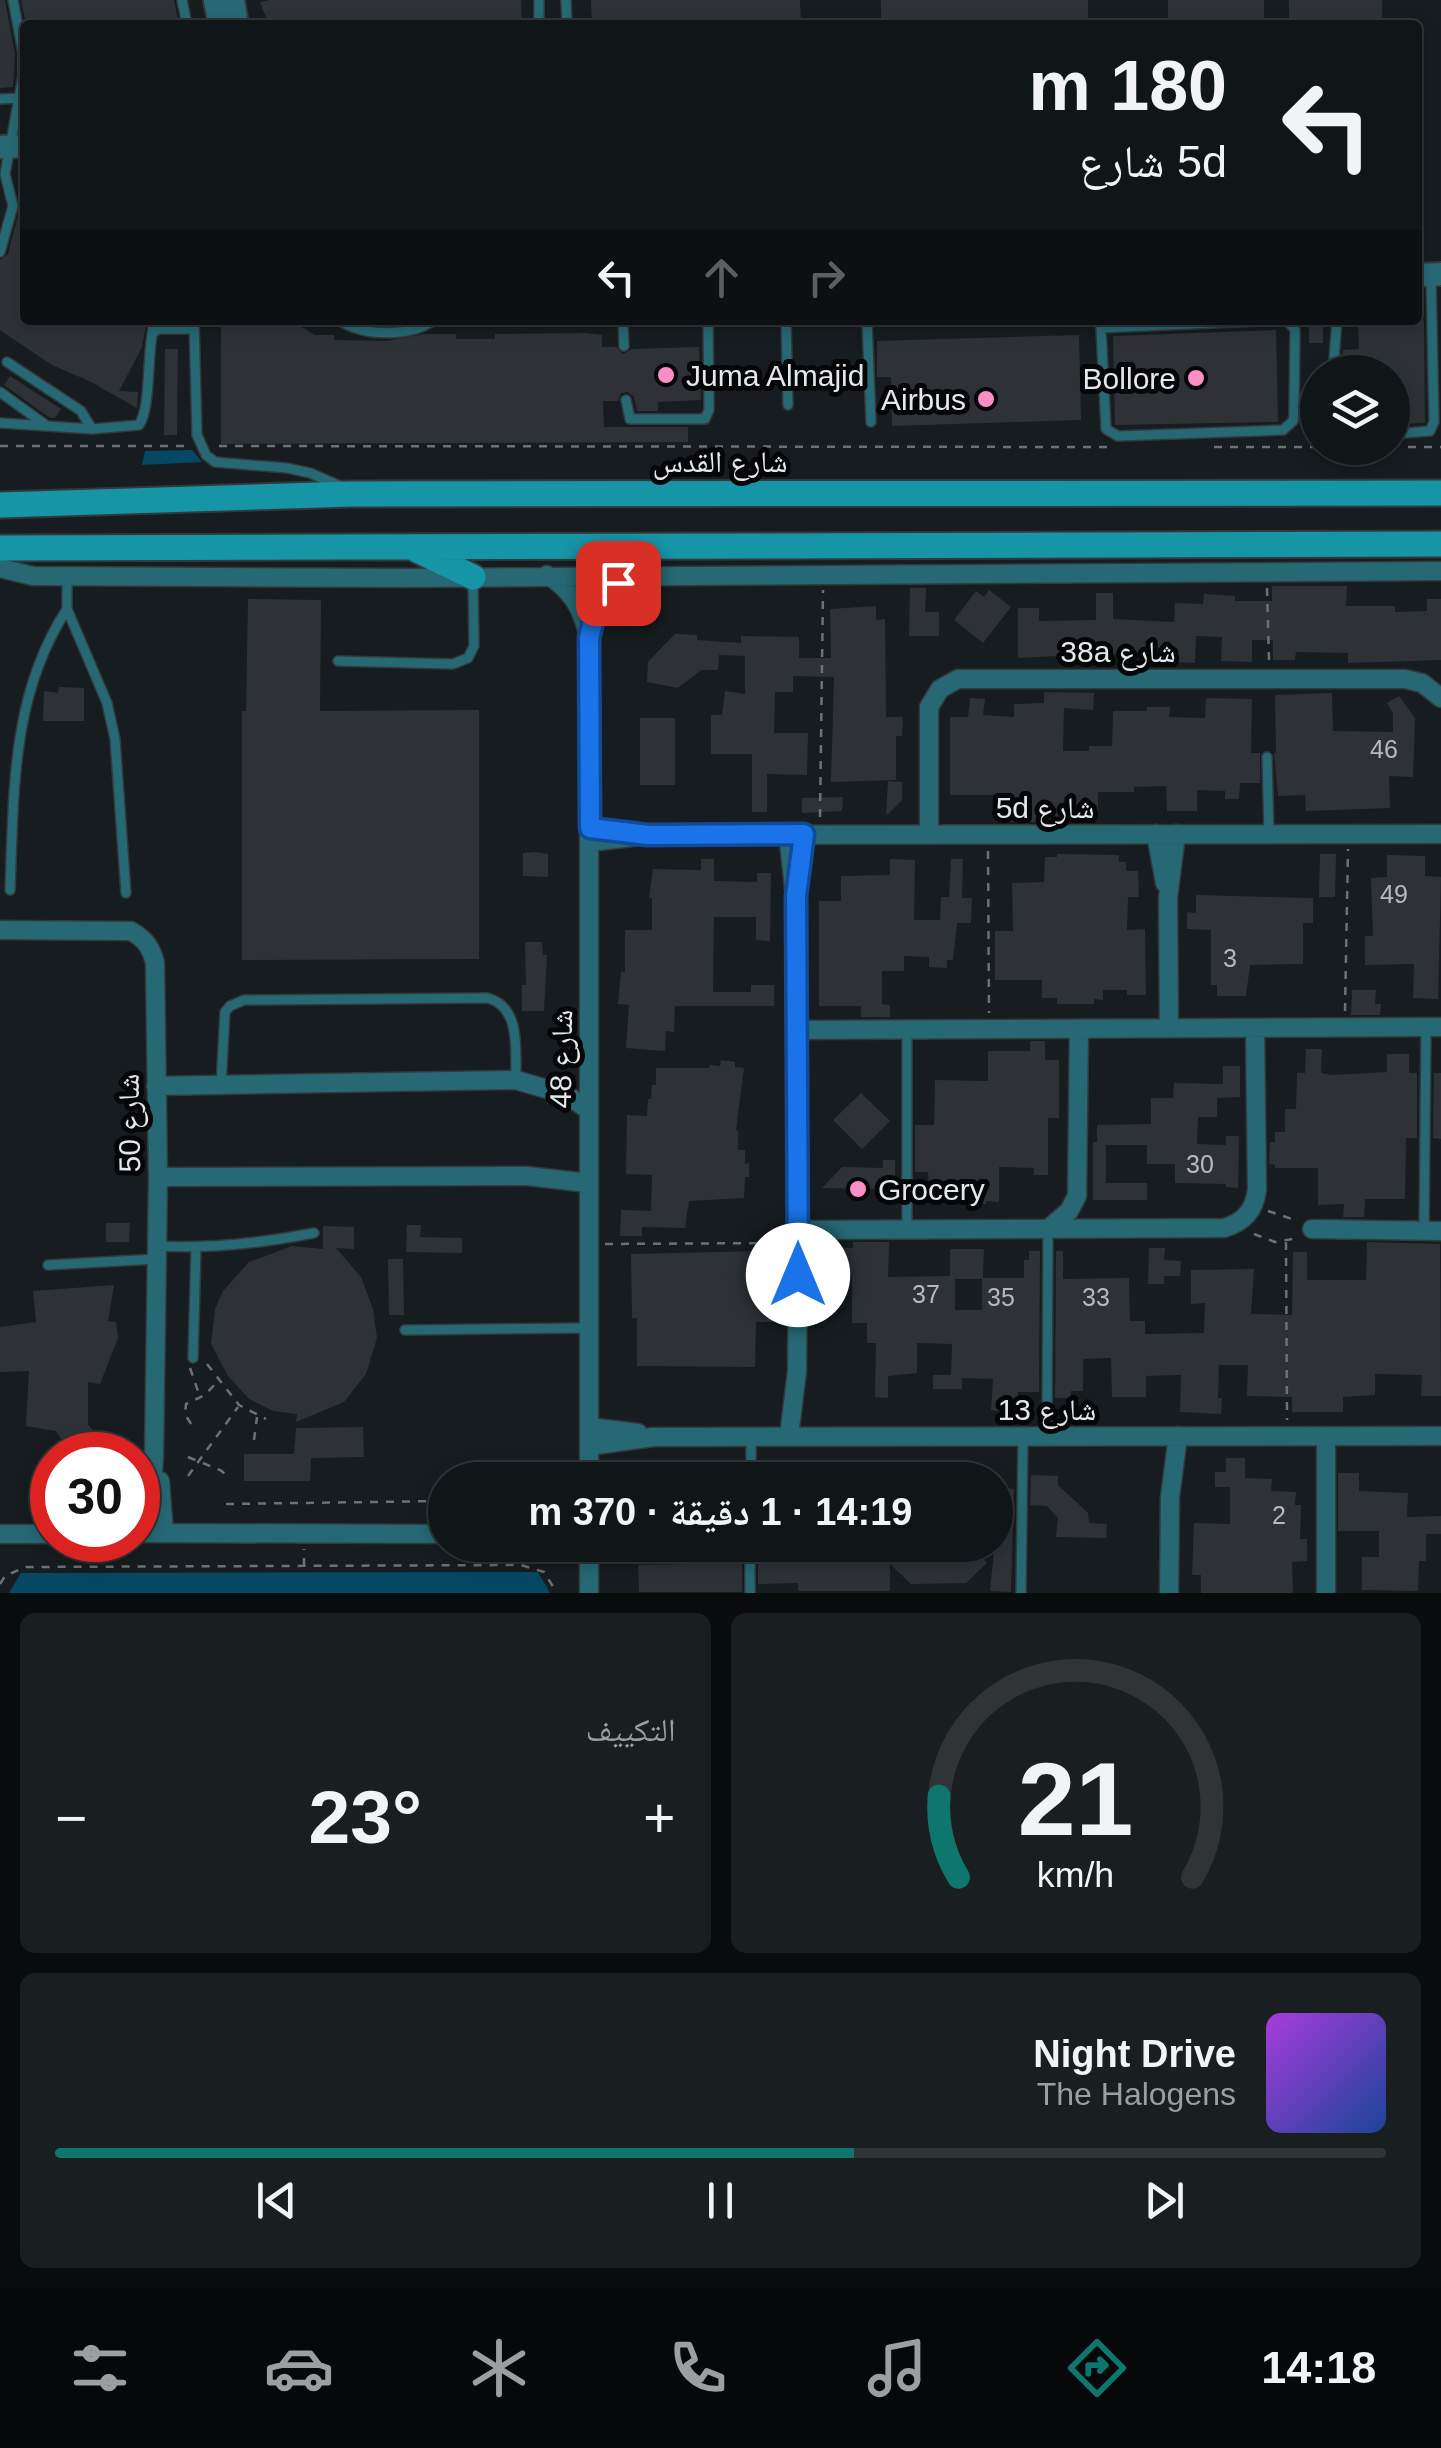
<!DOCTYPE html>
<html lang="ar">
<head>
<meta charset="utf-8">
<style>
  :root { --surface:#101517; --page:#191e20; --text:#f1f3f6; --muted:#9c9fa1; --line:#303436; --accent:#0f766e }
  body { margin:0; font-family:Arial,"Noto Naskh Arabic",sans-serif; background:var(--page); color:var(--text); direction:rtl; height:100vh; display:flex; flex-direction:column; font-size:38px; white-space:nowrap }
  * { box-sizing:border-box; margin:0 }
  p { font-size:32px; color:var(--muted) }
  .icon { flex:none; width:55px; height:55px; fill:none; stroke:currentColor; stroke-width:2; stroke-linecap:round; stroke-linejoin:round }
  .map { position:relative; height:1593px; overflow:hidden; direction:ltr }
  .sheet { display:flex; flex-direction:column; gap:20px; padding:20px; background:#090c0d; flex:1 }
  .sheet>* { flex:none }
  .guide { position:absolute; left:20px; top:20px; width:1402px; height:305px; border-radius:10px; box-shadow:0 5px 15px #0003,0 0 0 2px var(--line); direction:rtl; background:#101517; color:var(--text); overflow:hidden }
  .fabs { position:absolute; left:1300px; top:355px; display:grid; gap:20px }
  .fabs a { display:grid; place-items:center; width:110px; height:110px; border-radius:50%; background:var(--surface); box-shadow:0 5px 15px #0003,0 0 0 2px var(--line); font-size:50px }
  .speed { position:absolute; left:30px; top:1432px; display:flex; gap:20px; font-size:50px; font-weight:700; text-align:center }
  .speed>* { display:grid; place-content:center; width:130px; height:130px; border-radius:50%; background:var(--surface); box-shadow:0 5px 15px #0003,0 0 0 2px var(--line); line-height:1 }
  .speed .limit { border:15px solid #d22; background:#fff; color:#111 }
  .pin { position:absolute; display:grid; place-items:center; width:85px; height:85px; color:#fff; margin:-42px; border-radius:20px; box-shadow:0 5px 15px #0006 }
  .me { position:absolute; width:110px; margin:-55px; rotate:0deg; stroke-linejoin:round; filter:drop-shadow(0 0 8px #0008) }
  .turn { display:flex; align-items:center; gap:35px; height:210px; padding:0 30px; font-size:45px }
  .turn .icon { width:130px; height:130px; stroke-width:2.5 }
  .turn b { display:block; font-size:70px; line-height:85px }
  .lanes { display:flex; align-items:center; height:95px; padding:0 30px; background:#0003; justify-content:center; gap:50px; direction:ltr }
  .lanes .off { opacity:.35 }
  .big { font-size:75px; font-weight:700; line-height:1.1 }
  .sheet .widget { flex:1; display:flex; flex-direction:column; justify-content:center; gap:15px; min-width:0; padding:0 35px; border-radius:15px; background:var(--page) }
  .sheet .dial { align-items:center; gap:0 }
  .dial svg { height:260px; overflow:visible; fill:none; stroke:var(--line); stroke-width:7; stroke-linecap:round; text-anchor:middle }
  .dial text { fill:var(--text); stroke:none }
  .song { display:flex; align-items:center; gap:30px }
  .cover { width:120px; height:120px; border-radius:15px; background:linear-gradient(135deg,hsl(280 70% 55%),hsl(220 70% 35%)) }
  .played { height:10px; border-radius:5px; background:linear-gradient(90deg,var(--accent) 60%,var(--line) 60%) }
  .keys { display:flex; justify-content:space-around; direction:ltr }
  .heat { display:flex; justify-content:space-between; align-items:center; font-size:55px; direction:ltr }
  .sheet .tiles { flex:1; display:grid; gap:20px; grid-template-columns:1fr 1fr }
  .widget:last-child { grid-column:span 2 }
  .trip { position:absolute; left:428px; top:1462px; width:585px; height:100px; border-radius:50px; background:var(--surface); box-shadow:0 5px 15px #0003,0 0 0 2px var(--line); font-weight:700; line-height:100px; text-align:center; direction:rtl }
  .menu { display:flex; height:160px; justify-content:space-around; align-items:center; background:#060809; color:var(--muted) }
  .menu .icon { width:70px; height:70px }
  .menu .active { color:var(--accent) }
  .menu b { font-size:45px; color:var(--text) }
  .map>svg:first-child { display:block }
  .green { fill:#064864 }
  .building { fill:#2e3237; fill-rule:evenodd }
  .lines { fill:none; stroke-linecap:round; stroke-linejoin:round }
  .service-casing { stroke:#33393b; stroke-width:12 }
  .minor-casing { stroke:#33393b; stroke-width:21 }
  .tertiary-casing { stroke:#33393b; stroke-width:26 }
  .secondary-casing { stroke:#33393b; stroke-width:29 }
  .path { stroke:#6c7174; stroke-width:2.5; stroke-dasharray:8 8; stroke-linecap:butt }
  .service { stroke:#266974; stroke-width:9 }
  .minor { stroke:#266974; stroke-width:18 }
  .tertiary { stroke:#266974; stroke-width:22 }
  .secondary { stroke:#1695a7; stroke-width:25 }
  .route-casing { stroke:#114b97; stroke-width:25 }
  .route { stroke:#1a73e8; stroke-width:18 }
  .poi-dot { fill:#fb8fc5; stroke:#050607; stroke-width:4 }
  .labels { text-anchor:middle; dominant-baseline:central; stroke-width:10; stroke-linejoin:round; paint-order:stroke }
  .number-label { font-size:25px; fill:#b6babd }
  .poi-label { font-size:30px; fill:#e4e8ea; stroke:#050607; text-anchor:start }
  .street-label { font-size:30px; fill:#e4e8ea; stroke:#050607 }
</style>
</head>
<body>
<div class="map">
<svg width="1441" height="1593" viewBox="0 0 1441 1593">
  <rect width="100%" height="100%" fill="#161c1f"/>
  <!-- green -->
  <path class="green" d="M192 450 202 462 142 465 145 451Z
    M538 1572 550 1593H9L21 1573Z"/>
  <!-- building -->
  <path class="building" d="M0 0H5L15 54 13 87 0 88Z
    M21 0H174L179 25H26Z
    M270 0H521L522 25H269L260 2Z
    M591 0H800L801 25H592Z
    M881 0H1088V25H881Z
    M1168 0H1264V25H1168Z
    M1289 0H1382V25H1289Z
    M21 204 25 205V320H147L142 347 119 391 138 392 137 408 89 381 52 365 0 330V260L8 254Z
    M221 320H290L315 335H334V340L387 341 424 334H456V339H495V334L586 333 602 335V347H616L623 354 632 349 699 347 701 400 658 402V411H637L634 397 628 392 621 393 618 401H603L604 427H688V442L221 444Z
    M1309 320H1323V343H1309Z
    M1378 320H1424L1425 423 1392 424V372H1341L1343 350 1359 349 1358 326H1378Z
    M1276 330 1278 422 1115 425 1113 336Z
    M1079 335 1081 420 892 426 891 377H877V341Z
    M165 349H178L177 435H164Z
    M10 376 61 409 55 418H50L4 385Z
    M1272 586H1347L1346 606H1395V612L1427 611V599H1441V660L1348 663V653L1296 652 1295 660H1273V640H1252V662L1221 661 1222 637 1196 636 1195 663 1173 662V656L1113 654V664H1096V654L1018 658V608H1039V621L1096 620V593H1113V619L1174 622 1175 603 1203 604 1204 594 1235 596V601H1272Z
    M910 588H926L925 612H939V636H909Z
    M989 590 1011 607 983 643 954 620 976 591 984 597Z
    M248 599 321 600 320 711 479 710V959L242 960V711H246Z
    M876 606V620L885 619 886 717H903L902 736H896V780L831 782 834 677 793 676V692H775L774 733H808L807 775 767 774V812H752V754H711V715H722L725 691 745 694V656L719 655 718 670H701L678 688 647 682 648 662 675 634 697 635V640L741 643V636L799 637V658H831L830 609Z
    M59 687 84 688V721H43L44 691 58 693Z
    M1044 692 1094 693 1093 710 1064 708 1063 751H1089V746H1112L1113 711H1147V707H1170L1169 717 1205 718 1206 698 1252 699 1251 753H1260V783H1240L1239 799H1225V791L1197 790V811H1167L1166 786 1134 787V792H1098V811L1068 810V822H996L998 795H950V717H968L970 698 985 699 983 715 1014 717V704L1044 703Z
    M1332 693 1333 731 1393 732V713L1387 703 1399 696 1415 718 1413 777 1389 776 1390 808 1306 811 1305 795 1278 796 1274 753H1276L1275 695Z
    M640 718H675V785H640Z
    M888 781 902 782V800L886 816Z
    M843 797 842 811 802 813V798Z
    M537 852 548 854V877L523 876V853Z
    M1057 854 1119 855V862H1126V871H1138L1139 897H1128L1127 930 1145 929 1146 995H1127V990H1103V1000L1094 999V1004H1057V998H1042V980H995V931H1013L1012 883 1044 882 1045 857H1057Z
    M1320 854H1336L1335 897H1319Z
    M1387 855 1425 856V876L1441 877 1438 999 1413 998 1414 964 1365 965V936H1373L1371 878 1387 877Z
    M701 859H714V881L757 882V873H771L770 941 756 940V917H714L713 992H751V985H774V1006H675L674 1032 666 1031 665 1051 626 1048 629 1005 618 1004 621 972H625V930H652V898H649L653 869 701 870Z
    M890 859 915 860 914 920H940L941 897H949L951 859H963L962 898H972L971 923H957L953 960H947V968L929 967V957L904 956V971H882V1004L890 1005V1017H861V1006H819V901H841V876L890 875Z
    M1196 895 1313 898V923H1303V964L1250 965 1246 996H1217V985H1211V930L1187 929V912L1196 913Z
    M525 942H542L543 955H547L544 1011H522V985H526Z
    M1352 990H1376L1375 1004H1381L1380 1015H1351Z
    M1030 1041H1045V1060H1059V1118H1048V1175H1034V1168L999 1167V1202L986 1201V1204H973V1189L929 1186 928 1172H915V1125H934L935 1080 988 1081V1051H1030Z
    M1306 1049H1322L1321 1073 1332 1075 1387 1072V1054H1409V1073H1417V1138H1406L1405 1199H1365L1364 1217H1343L1344 1204 1318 1205V1168H1275V1165L1269 1164 1270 1142H1275V1132H1285V1109H1296L1297 1073H1305Z
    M721 1060 735 1062V1067L744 1068 736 1130H738V1150H745V1164L749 1163V1177H745L744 1198 689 1201 685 1228 642 1227V1236H620L621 1210 651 1211 652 1175 626 1174 627 1115 647 1116 648 1099H651L652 1085H656V1068H709L710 1065 720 1066Z
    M1223 1066H1240V1097L1217 1098V1117H1198L1197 1144 1226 1145V1136H1239L1238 1188 1226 1187V1184L1175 1183V1164H1147V1145H1106V1183H1147V1200H1093V1142H1097V1125L1151 1124V1098H1173L1174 1083 1223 1084Z
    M1434 1073H1441V1139L1433 1138Z
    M861 1093 890 1121 862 1149 833 1120Z
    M883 1160H895V1203L882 1204 883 1189 822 1188 842 1167 883 1168Z
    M106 1223H130L129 1242H106Z
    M407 1225H421L420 1237 462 1238V1253L406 1252Z
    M323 1226 354 1227V1249L336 1248 361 1277 373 1309 377 1338 366 1374 344 1402 296 1422 297 1414 273 1411 249 1399 228 1376 211 1344 215 1309 223 1291 249 1262 292 1246 323 1249Z
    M853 1242H889L888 1277 950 1276V1249H984L983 1278H1024V1260H1029V1251H1040L1039 1392H1018L1017 1412 991 1410 993 1379 962 1378V1389H933V1375H951L952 1344 917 1343V1373L888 1376V1398L875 1397 876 1343H867V1323H852V1274L831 1273 832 1247 853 1248ZM955 1279H982V1310H955Z
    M1367 1242 1440 1244 1441 1396H1421L1422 1375 1375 1374V1395L1343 1397V1412H1292V1397L1247 1396 1248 1365H1219L1218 1398H1222L1221 1414 1180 1412 1181 1375 1146 1376V1397H1112L1111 1358 1083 1359V1391H1071V1398H1055L1056 1251H1063V1279L1129 1278 1130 1321H1145V1334L1204 1333 1205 1303 1191 1304V1270L1254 1269 1251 1314 1292 1315 1293 1252H1307V1280H1366Z
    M1149 1248H1165L1164 1260 1181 1261 1180 1276H1164V1284H1148Z
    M760 1251 759 1286 774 1287 773 1322H756L755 1367 637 1366V1318H632L631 1254Z
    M388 1259H403L404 1315H389Z
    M114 1285 108 1321 116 1322 118 1338 100 1384 88 1382V1425L107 1444 111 1455H72L56 1431 26 1426 29 1371 0 1372V1327L36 1322 33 1291Z
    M363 1427 364 1457 311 1458 310 1481H244V1454H294L296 1428Z
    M1226 1458H1245V1478L1272 1479 1271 1491 1296 1492 1295 1505H1301L1300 1539H1307V1561L1292 1562 1293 1593H1201V1575H1192L1194 1523 1230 1524V1487H1215V1472H1226Z
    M1338 1473H1359V1491L1408 1493 1407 1517 1441 1516V1534H1426V1561H1419L1418 1591 1362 1590V1557H1379V1531H1338Z
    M1031 1475 1058 1476V1485L1088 1513 1089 1523 1107 1524 1106 1538 1056 1537 1058 1518 1047 1506 1030 1505Z
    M1000 1488 1014 1489 1011 1592 990 1591Z
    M693 1545H742V1592H639L638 1565 690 1564V1548Z
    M805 1545H969L987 1563 966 1583 911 1584 890 1564V1591H798V1583L758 1584V1547Z"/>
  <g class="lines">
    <!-- service casing -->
    <g class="service-casing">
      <path id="service" d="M182 0 187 25
        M539 0V25
        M566 0 567 25
        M0 99 21 98
        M0 252 13 206 5 174 23 76V53L13 0
        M194 320 197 435 206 455 215 462 287 468 310 473 340 486
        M339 320C364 337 410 337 434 320
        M623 320 624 346
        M786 320 788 405
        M867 320 871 422
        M1275 320 1101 328 1106 429 1118 436 1283 430 1293 421 1294 415 1295 330 1287 320
        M153 333 158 329H194
        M7 362 81 411 92 429
        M1333 372 1337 320
        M0 392 47 426 0 423
        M626 400 630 419H705L709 410 708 320
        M47 426 92 429 139 425C152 406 146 348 155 320
        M1392 434 1430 431 1434 422 1431 278
        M67 576V609L107 703 115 739 126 893
        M338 661 453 664 468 658 474 646 473 580
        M1267 757 1269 834
        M10 890C14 791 11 695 67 609
        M221 1085 225 1012 230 1006 244 1000 488 998C522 1008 515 1052 516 1080
        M907 1229V1029
        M1424 1231 1426 1027
        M157 1246C211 1249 262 1243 314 1233
        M48 1265 157 1259
        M405 1330 588 1328
        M193 1358 196 1248
        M1047 1436 1048 1229
        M751 1480V1438
        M750 1593V1545
        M1021 1593 1023 1436"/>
    </g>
    <!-- minor casing -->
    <g class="minor-casing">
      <path id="minor" d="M0 568 33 576 406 578 1441 571
        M547 575C571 589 581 607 588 633
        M788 834 795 896 798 1243 797 1371 789 1436
        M929 834V707L940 689 958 679H1405L1422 683 1441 698
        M1156 834 1165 883
        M591 842 648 835 1441 834
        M0 930 131 931C145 939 151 947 155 963L158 1177 154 1456 149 1533
        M1169 1028 1168 898 1176 834
        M796 1030 1441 1027
        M156 1086 516 1080 567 1095 587 1109
        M158 1177 527 1176 588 1183
        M1048 1229 1069 1211 1077 1196 1079 1029
        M1312 1229 1441 1231
        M798 1230 1224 1228C1244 1222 1254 1211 1257 1190L1255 1028
        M589 1427 638 1433
        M1326 1436V1593
        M589 1446 653 1437 1441 1436
        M589 1480V638C595 607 605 591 633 574
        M160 1481 164 1533
        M141 1533 445 1534
        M0 1534H52
        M589 1593V1545
        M1169 1593 1170 1497 1178 1436"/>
    </g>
    <!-- tertiary casing -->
    <g class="tertiary-casing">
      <path id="tertiary" d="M215 0 220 25
        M233 0 237 25
        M0 147 25 146
        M1418 275 1441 274"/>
    </g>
    <!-- secondary casing -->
    <g class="secondary-casing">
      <path id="secondary" d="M0 505 352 494 1441 493
        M0 548 1441 544
        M417 550 473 577"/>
    </g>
    <!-- path -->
    <path class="path" d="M0 446H186
      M219 446 1111 447
      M1214 447H1318
      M1408 447H1441
      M1267 588 1269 660
      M820 817 823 590
      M988 851 989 1013
      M1345 1011 1348 849
      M1268 1211 1298 1221
      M1254 1234 1275 1242 1298 1238
      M1286 1242 1287 1420
      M605 1244 782 1243
      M207 1364 239 1405 266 1419
      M190 1368 200 1397
      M191 1424 185 1414 186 1404 205 1395 216 1383
      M254 1440 257 1417
      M188 1457 220 1470 231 1478
      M188 1476 238 1407
      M226 1504 445 1501
      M521 1564 522 1545
      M304 1566V1549
      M0 1584 5 1576 25 1567 521 1565 544 1572 557 1593"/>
    <!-- service -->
    <use href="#service" class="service"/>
    <!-- minor -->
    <use href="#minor" class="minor"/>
    <!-- tertiary -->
    <use href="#tertiary" class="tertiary"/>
    <!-- secondary -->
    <use href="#secondary" class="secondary"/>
  </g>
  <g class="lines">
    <!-- route casing -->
    <g class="route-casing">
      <path id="route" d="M618 583 605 594 597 606 589 638 590 828 648 835 804 834 796 896 798 1275"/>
    </g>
    <!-- route -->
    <use href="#route" class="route"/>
  </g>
  <!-- markers -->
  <g class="poi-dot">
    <circle cx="666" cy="375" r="10"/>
    <circle cx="1196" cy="378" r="10"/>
    <circle cx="986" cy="399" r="10"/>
    <circle cx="858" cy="1189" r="10"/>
  </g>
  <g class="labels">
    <!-- number labels -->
    <g class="number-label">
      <text x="1384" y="749">46</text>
      <text x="1394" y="894">49</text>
      <text x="1230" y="958">3</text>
      <text x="1200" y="1164">30</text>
      <text x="926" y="1294">37</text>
      <text x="1001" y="1297">35</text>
      <text x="1096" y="1297">33</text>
      <text x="1279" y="1515">2</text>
    </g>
    <!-- poi labels -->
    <g class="poi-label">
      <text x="686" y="375">Juma Almajid</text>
      <text x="1176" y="378" text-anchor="end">Bollore</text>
      <text x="966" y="399" text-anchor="end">Airbus</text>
      <text x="878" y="1189">Grocery</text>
    </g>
    <!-- street labels -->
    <g class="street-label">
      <text x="720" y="461">شارع القدس</text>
      <text x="1118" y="651">38a شارع</text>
      <text x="1045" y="807">5d شارع</text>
      <text transform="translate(561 1059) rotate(-89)">شارع 48</text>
      <text transform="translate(129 1123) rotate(-91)">شارع 50</text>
      <text x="1047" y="1409">شارع 13</text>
    </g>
  </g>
</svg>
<div class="fabs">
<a><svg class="icon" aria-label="layers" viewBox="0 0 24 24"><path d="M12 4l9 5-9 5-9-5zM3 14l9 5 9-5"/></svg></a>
</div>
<div class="speed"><div class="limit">30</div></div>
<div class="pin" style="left:618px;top:583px;background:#d93025"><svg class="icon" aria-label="arrive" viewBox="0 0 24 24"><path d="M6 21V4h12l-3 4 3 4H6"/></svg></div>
<svg class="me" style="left:798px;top:1275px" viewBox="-20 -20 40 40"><circle r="19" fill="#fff"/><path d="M0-13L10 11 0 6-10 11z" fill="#1a73e8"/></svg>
<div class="trip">14:19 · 1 دقيقة · 370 m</div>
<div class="guide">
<div class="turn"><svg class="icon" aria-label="left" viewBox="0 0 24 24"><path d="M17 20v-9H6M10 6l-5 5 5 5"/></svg><div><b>180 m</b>5d شارع</div></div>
<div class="lanes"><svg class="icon" aria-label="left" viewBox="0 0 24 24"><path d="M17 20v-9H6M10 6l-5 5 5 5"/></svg><svg class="icon off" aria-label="ahead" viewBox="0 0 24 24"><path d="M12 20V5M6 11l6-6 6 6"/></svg><svg class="icon off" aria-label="right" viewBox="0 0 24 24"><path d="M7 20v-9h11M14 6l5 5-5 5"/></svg></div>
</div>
</div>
<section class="sheet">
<div class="tiles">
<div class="widget dial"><svg viewBox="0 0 100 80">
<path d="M14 69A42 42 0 1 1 86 69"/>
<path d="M14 69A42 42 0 0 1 8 44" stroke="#0f766e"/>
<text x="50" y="56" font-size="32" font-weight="700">21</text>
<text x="50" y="72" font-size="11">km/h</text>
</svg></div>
<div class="widget"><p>التكييف</p>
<div class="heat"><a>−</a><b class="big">23°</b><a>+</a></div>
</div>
<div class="widget">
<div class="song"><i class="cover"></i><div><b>Night Drive</b><p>The Halogens</p></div></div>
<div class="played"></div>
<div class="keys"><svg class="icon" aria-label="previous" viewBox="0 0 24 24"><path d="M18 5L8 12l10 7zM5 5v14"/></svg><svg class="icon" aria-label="pause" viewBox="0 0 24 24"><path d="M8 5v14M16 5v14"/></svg><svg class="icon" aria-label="next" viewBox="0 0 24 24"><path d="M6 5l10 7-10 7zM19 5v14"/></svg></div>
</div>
</div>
</section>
<nav class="menu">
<b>14:18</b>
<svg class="icon active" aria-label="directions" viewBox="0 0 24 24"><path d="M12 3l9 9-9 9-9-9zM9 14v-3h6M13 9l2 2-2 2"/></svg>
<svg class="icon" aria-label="music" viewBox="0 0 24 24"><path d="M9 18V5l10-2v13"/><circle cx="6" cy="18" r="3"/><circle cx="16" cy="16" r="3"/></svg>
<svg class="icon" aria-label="phone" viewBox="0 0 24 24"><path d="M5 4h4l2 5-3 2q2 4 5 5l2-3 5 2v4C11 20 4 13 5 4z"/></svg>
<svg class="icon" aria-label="climate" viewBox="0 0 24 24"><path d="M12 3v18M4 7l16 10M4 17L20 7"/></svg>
<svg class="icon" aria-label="car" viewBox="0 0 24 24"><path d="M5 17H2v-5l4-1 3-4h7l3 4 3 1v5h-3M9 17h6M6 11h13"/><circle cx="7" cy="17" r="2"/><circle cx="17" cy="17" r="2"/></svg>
<svg class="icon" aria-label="filters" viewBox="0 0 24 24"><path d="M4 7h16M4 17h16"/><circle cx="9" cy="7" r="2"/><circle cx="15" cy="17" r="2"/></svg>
</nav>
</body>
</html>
